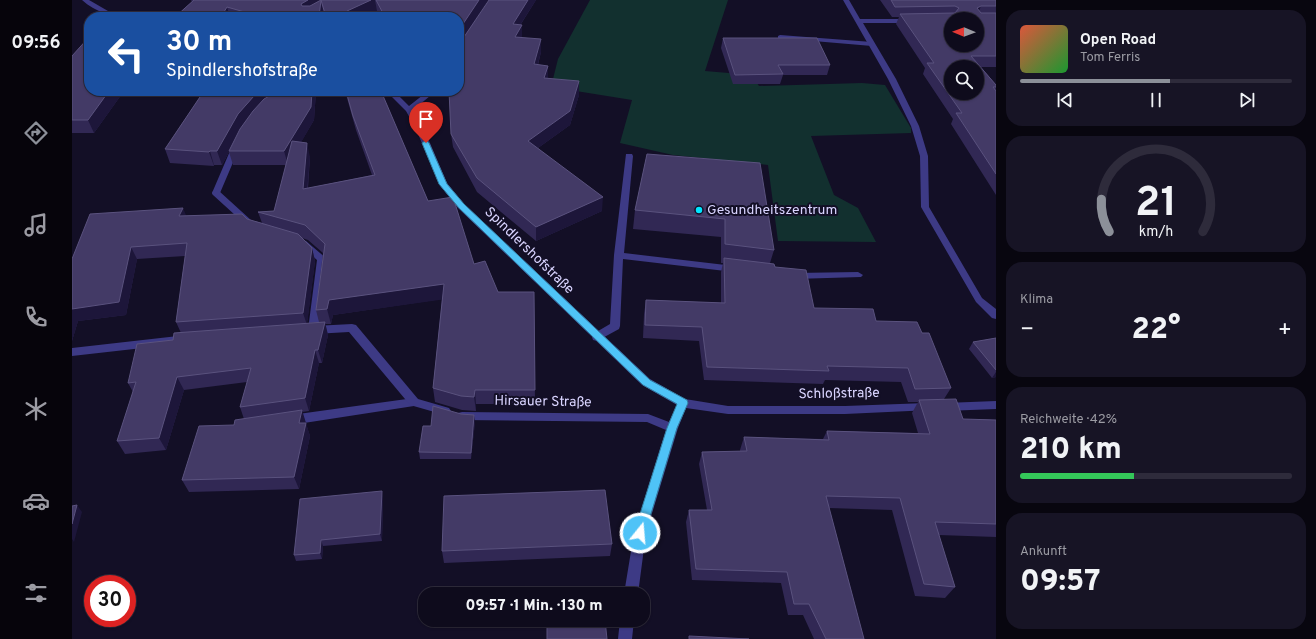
<!DOCTYPE html>
<html lang="de">
<head>
<meta charset="utf-8">
<style>
  :root { --surface:#0e0b1c; --page:#171425; --text:#f1f3f6; --muted:#9b9ba3; --line:#2e2b3b; --accent:#8c9099 }
  body { margin:0; font-family:Overpass,sans-serif; background:var(--page); color:var(--text); height:100vh; display:flex; flex-direction:column; font-size:15px; white-space:nowrap }
  * { box-sizing:border-box; margin:0 }
  p { font-size:13px; color:var(--muted) }
  .icon { flex:none; width:22px; height:22px; fill:none; stroke:currentColor; stroke-width:2; stroke-linecap:round; stroke-linejoin:round }
  .map { position:relative; flex:1; overflow:hidden }
  .panel { display:flex; flex-direction:column; gap:10px; padding:10px; background:#08060f; width:320px }
  .panel>* { flex:none }
  .top-card { position:absolute; left:12px; top:12px; width:380px; height:84px; border-radius:16px; box-shadow:0 1px 3px #0004,0 0 0 1px var(--line); background:#1a4fa0; color:#fff; overflow:hidden }
  .needle { width:26px; rotate:271deg }
  .tools { position:absolute; left:872px; top:12px; display:grid; gap:8px }
  .tools a { display:grid; place-items:center; width:40px; height:40px; border-radius:50%; background:var(--surface); box-shadow:0 1px 3px #0004,0 0 0 1px var(--line); font-size:20px }
  .speed { position:absolute; left:12px; top:575px; display:flex; gap:8px; font-size:20px; font-weight:700; text-align:center }
  .speed>* { display:grid; place-content:center; width:52px; height:52px; border-radius:50%; background:var(--surface); box-shadow:0 1px 3px #0004,0 0 0 1px var(--line); line-height:1 }
  .speed .limit { border:6px solid #d22; background:#fff; color:#111 }
  .pin { position:absolute; display:grid; place-items:center; width:34px; height:34px; color:#fff; margin:-41px -17px; border-radius:50% 50% 50% 0; rotate:-45deg; box-shadow:0 0 4px #0007 }
  .pin .icon { rotate:45deg }
  .me { position:absolute; width:44px; margin:-22px; rotate:17deg; stroke-linejoin:round; filter:drop-shadow(0 0 3px #0008) }
  .turn { display:flex; align-items:center; gap:14px; height:84px; padding:0 16px; font-size:18px }
  .turn .icon { width:52px; height:52px; stroke-width:2.5 }
  .turn b { display:block; font-size:28px; line-height:34px }
  .big { font-size:30px; font-weight:800; line-height:1.1 }
  .panel .card { flex:1; display:flex; flex-direction:column; justify-content:center; gap:6px; min-width:0; padding:0 14px; border-radius:16px; background:var(--page) }
  .panel .dial { align-items:center; gap:0 }
  .dial svg { height:104px; overflow:visible; fill:none; stroke:var(--line); stroke-width:7; stroke-linecap:round; text-anchor:middle }
  .dial text { fill:var(--text); stroke:none }
  .song { display:flex; align-items:center; gap:12px }
  .cover { width:48px; height:48px; border-radius:6px; background:linear-gradient(135deg,hsl(10 70% 55%),hsl(130 70% 35%)) }
  .played { height:4px; border-radius:2px; background:linear-gradient(90deg,var(--accent) 55%,var(--line) 55%) }
  .keys { display:flex; justify-content:space-around; direction:ltr }
  .heat { display:flex; justify-content:space-between; align-items:center; font-size:22px; direction:ltr }
  .charge { height:6px; border-radius:3px; background:linear-gradient(90deg,#34c759 42%,var(--line) 0) }
  .trip { position:absolute; left:346px; top:587px; width:232px; height:40px; border-radius:16px; background:var(--surface); box-shadow:0 1px 3px #0004,0 0 0 1px var(--line); font-weight:800; line-height:40px; text-align:center }
  main { display:flex; flex:1; min-height:0 }
  .menu { display:flex; flex-direction:column; width:72px; justify-content:space-around; align-items:center; background:#06040b; color:var(--muted) }
  .menu .icon { width:28px; height:28px }
  .menu .on { color:var(--accent) }
  .menu b { font-size:18px; color:var(--text) }
  .map>svg:first-child { display:block }
  .green { fill:#12302f }
  .lines { fill:none; stroke-linecap:round; stroke-linejoin:round }
  .lane { fill:#3d3a85; fill-rule:evenodd }
  .street { fill:#3d3a85; fill-rule:evenodd }
  .wall { fill:#312854; fill-rule:evenodd }
  .shaded-wall { fill:#1d163a }
  .building { fill:#433a66; stroke:#5a527e; fill-rule:evenodd }
  .route { fill:#4fc3f7; stroke:#337fa1 }
  .poi-dot { fill:#00e5ff; stroke:#130f26; stroke-width:1.5 }
  .labels { text-anchor:middle; dominant-baseline:central; stroke-width:4; stroke-linejoin:round; paint-order:stroke }
  .poi-label { font-size:14px; fill:#d9d4ff; stroke:#130f26; text-anchor:start }
  .street-label { font-size:14px; fill:#d9d4ff; stroke:#130f26 }
</style>
</head>
<body>
<main>
<nav class="menu">
<b>09:56</b>
<svg class="icon on" aria-label="directions" viewBox="0 0 24 24"><path d="M12 3l9 9-9 9-9-9zM9 14v-3h6M13 9l2 2-2 2"/></svg>
<svg class="icon" aria-label="music" viewBox="0 0 24 24"><path d="M9 18V5l10-2v13"/><circle cx="6" cy="18" r="3"/><circle cx="16" cy="16" r="3"/></svg>
<svg class="icon" aria-label="phone" viewBox="0 0 24 24"><path d="M5 4h4l2 5-3 2q2 4 5 5l2-3 5 2v4C11 20 4 13 5 4z"/></svg>
<svg class="icon" aria-label="climate" viewBox="0 0 24 24"><path d="M12 3v18M4 7l16 10M4 17L20 7"/></svg>
<svg class="icon" aria-label="car" viewBox="0 0 24 24"><path d="M5 17H2v-5l4-1 3-4h7l3 4 3 1v5h-3M9 17h6M6 11h13"/><circle cx="7" cy="17" r="2"/><circle cx="17" cy="17" r="2"/></svg>
<svg class="icon" aria-label="filters" viewBox="0 0 24 24"><path d="M4 7h16M4 17h16"/><circle cx="9" cy="7" r="2"/><circle cx="15" cy="17" r="2"/></svg>
</nav>
<div class="map">
<svg width="924" height="639" viewBox="0 0 924 639">
  <rect width="100%" height="100%" fill="#130f26"/>
  <!-- green -->
  <path class="green" d="M518 0H656L633 71 680 75 687 86 790 83 813 85 839 128V133L739 136 762 195 786 208 804 242 706 241 696 165 601 155 548 143 560 100 479 87 486 59Z"/>
  <g class="lines">
    <!-- lane -->
    <path class="lane" d="M708 35 800 42 803 44 800 46 706 38V36Z
      M554 154H560L561 156 552 253 662 266 667 269 662 272 551 259 548 326 547 329 525 341 521 340 520 337 521 334 538 324 542 255Z
      M144 190 147 191 180 221 181 223 180 225H174L141 195 140 193 141 191Z
      M231 240 234 241 255 259 246 330 245 333H237L236 330 245 260 228 245 226 243Z
      M786 272 791 275 789 277 722 279 717 276 722 273Z
      M342 398 346 399 347 402 346 405 342 406 219 425 215 423 213 420 215 417 219 415Z"/>
    <!-- street -->
    <path class="street" d="M10 0H17L36 11 58 17C41 17 23 12 10 0Z
      M771 0H777L788 19H839L842 21 839 23H791L824 79 847 126 856 156 857 207 910 298 924 309V319L920 318 904 302 849 207 848 156 839 126 816 79Z
      M314 91H322L337 106 356 91H364L341 110 352 129 375 183 392 204 578 379 613 399 656 406H773L855 403 859 404 861 407 859 410 773 414H656L614 408 606 428 574 533 566 594H552L562 533 594 430 575 422 390 420 386 419 384 416 386 413 390 412 576 414 597 422 605 405 570 385 386 208 367 184 344 129 334 111Z
      M161 144H167L168 146 148 193 147 195H141L140 193Z
      M280 324 284 325 346 399 377 408 379 411 377 414 373 415 338 405 277 332 242 334 238 333 237 330 238 327 242 326Z
      M115 335 119 336 120 339 119 342 115 343 0 356V348Z
      M924 401V409L873 411 869 410 867 407 869 404 873 403Z
      M548 620H562L560 639H546Z"/>
  </g>
  <!-- wall -->
  <path class="wall" d="M119 0H416L390 40 417 0H464L449 24 450 37 469 52 466 65 476 66V78L507 95 498 125 466 148 530 211 464 241 405 192 381 147 379 134 387 17H308L305 11 292 17H253L250 6 251 13V17H103L120 2Z
    M808 0H924V67H909L924 85V195L879 124 881 119 851 74 853 68 824 24 827 17H820Z
    M651 38 758 65 755 75H711L708 84H661L649 48Z
    M0 56 17 91H52L22 133H0Z
    M132 91H244L242 120 229 142 238 157 236 188 300 175 284 130 273 91H309L356 201 402 264 426 292H462L463 404H404V411L390 410 363 402 361 388 370 299 261 315 259 324H253L256 335 250 363H247L237 411 230 412 238 436 227 489 117 492 110 480 162 425 172 419 168 407 175 382 112 390 94 450 53 454 45 441 61 392 56 383 109 333 104 322 113 256 65 259 54 315 6 321 0 341V259L114 216 175 219 190 223 186 212 202 211 214 165H161L157 152 150 165H142V166L98 163 93 149ZM230 238 236 240 251 253 244 310 247 322 235 323 243 261 240 248Z
    M575 154 702 250 698 263 703 267 742 308 804 321 850 333 879 388 872 399 891 419 924 420V537L867 535 883 587 873 598 843 596 820 510 757 508 792 639H742L731 615H716L709 583 620 580 614 522 617 510H635L627 464 630 452 668 451V450L672 437 751 439 755 431 846 433 840 413 846 402H836L829 382 753 380 751 384 632 380 627 341 571 338 572 314 574 300 649 303V272L651 263H649V237L561 229 563 210Z
    M924 338V377L920 378 897 349 901 342Z
    M403 422 399 459H348L347 452 359 426Z
    M311 498 310 541 251 546 250 559 224 561 222 555Z
    M540 544 538 556 372 563 370 551Z"/>
  <!-- shaded-wall -->
  <path class="shaded-wall" d="M236 0H259H249L251 13V17H232L229 4Z
    M299 0H303L305 11 292 17H276L275 11Z
    M407 0H416L387 44V30Z
    M456 0H464L441 36V24Z
    M909 6 905 16V8Z
    M155 7 158 17H149Z
    M450 25V37H443Z
    M469 39V52L462 78V64Z
    M476 66V79L472 78Z
    M507 81V95L498 125 456 155V141Z
    M37 91H52L22 133 16 120Z
    M191 91H215L157 151V152L150 165 145 151 166 114 182 96Z
    M240 91H244L242 120 216 165 212 151Z
    M235 143 238 157 234 204 231 189Z
    M138 151 142 165V166L137 152Z
    M531 197 530 211 464 241V227Z
    M111 208 116 220 107 216Z
    M59 247 65 259 54 315 6 321 0 341V309Z
    M240 248 243 261 235 325 231 313Z
    M372 284 374 299 261 315 259 324 255 309 257 300Z
    M253 322 256 335 250 363 246 350Z
    M243 350 247 363 237 411 233 398Z
    M924 372V377L920 378Z
    M105 377 112 390 94 450 87 438Z
    M403 390 404 404V411L402 397Z
    M230 410 238 436 227 489 222 477 227 423Z
    M402 415 403 422 399 459V453Z
    M310 491 311 498 310 541 308 534Z
    M5 505 10 512 2 542 0 539V524Z
    M249 540 251 546 250 559 248 553Z"/>
  <!-- building -->
  <path class="building" d="M122 0H236L229 4 230 6H238L249 0 247 17H190L155 7 149 17H103Z
    M249 0H299L275 11 277 17H254Z
    M304 0H407L387 30V17H313Z
    M417 0H456L441 24 450 25 443 37 469 39 462 64 476 66 472 78 507 81 498 111 456 141 531 197 464 227 405 178 379 134 377 91H387V41L390 40Z
    M819 0H924V6H909L905 8 909 13H924V56H899L924 85V87H921L924 91V174L884 113H890L855 63H862L828 14 883 13 887 8 883 6 823 7ZM879 19H905V45H879ZM879 67H905V93H879Z
    M17 37V91H37L16 120H0V56Z
    M651 38H745L758 65H706L711 74 663 75Z
    M132 91H191L182 96 166 114 145 151H138L137 152 93 149Z
    M206 91H240L239 107 212 151H157L168 129 181 111 192 99Z
    M274 91H309L356 201 381 197 402 264 413 261 426 292H462L463 390H403L402 397 389 396 361 388 372 284 257 300 255 309 244 310 253 244 233 225 186 212 202 211 220 141 235 143 231 189 303 175 281 116Z
    M575 154 688 163 702 250 653 244V219L563 210Z
    M111 208 107 216 170 214 175 219 226 234 240 248 231 313 104 322 115 243 59 247 47 302 0 309V259L18 214Z
    M652 258 702 264 703 267 734 270 742 308 801 309 804 321 845 322 850 333H857L879 388 843 389 836 368 755 366 757 371 635 367 630 327 573 325 574 300 653 303Z
    M253 322 246 350H243L233 398 168 407 179 368 105 377 87 438 45 441 64 382 56 383 65 344 101 340 102 333Z
    M924 338V370L901 342Z
    M884 399 891 419 924 420V524L863 522 883 587 852 584 828 498 754 496 792 639H754L737 604H722L715 572 624 569 617 510H640L630 452 675 451 672 437 757 440 755 431 858 434 847 400Z
    M361 406 389 414 402 415 399 453 347 452 351 426H359Z
    M230 410 227 423H234L222 477 110 480 127 426 162 425 163 420Z
    M533 490 540 544 370 551 372 496Z
    M310 491 308 534 249 540 248 553 222 555 228 499Z
    M5 505 0 524V506Z
    M475 620H533L535 639H475Z
    M617 636 677 639H617Z"/>
  <!-- route -->
  <path class="route" d="M354 140 357 143 375 184 392 204 578 380 615 400 616 403 605 428 572 537 568 538 564 537 562 533 595 428 605 404 571 385 387 208 367 184 350 143Z"/>
  <!-- markers -->
  <circle class="poi-dot" cx="627" cy="210" r="4"/>
  <g class="labels">
    <!-- poi labels -->
    <g class="poi-label">
      <text x="635" y="210">Gesundheitszentrum</text>
    </g>
    <!-- street labels -->
    <g class="street-label">
      <text transform="translate(457 251) rotate(44)">Spindlershofstraße</text>
      <text transform="translate(767 394) rotate(-1)">Schloßstraße</text>
      <text transform="translate(471 402) rotate(1)">Hirsauer Straße</text>
    </g>
  </g>
</svg>
<div class="tools">
<a><svg class="needle" viewBox="-14 -14 28 28"><path d="M0-13l5 13h-10z" fill="#e53935"/><path d="M0 13l5-13h-10z" fill="#9b9ba3"/></svg></a>
<a><svg class="icon" aria-label="search" viewBox="0 0 24 24"><circle cx="10" cy="10" r="6"/><path d="M15 15l6 6"/></svg></a>
</div>
<div class="speed"><div class="limit">30</div></div>
<div class="pin" style="left:354px;top:143px;background:#d93025"><svg class="icon" aria-label="arrive" viewBox="0 0 24 24"><path d="M6 21V4h12l-3 4 3 4H6"/></svg></div>
<svg class="me" style="left:568px;top:533px" viewBox="-20 -20 40 40"><circle r="17" fill="#4fc3f7" stroke="#fff" stroke-width="3"/><path d="M0-11L8 9 0 5-8 9z" fill="#fff"/></svg>
<div class="trip">09:57 · 1 Min. · 130 m</div>
<div class="top-card">
<div class="turn"><svg class="icon" aria-label="left" viewBox="0 0 24 24"><path d="M17 20v-9H6M10 6l-5 5 5 5"/></svg><div><b>30 m</b>Spindlershofstraße</div></div>
</div>
</div>
<section class="panel">
<div class="card">
<div class="song"><i class="cover"></i><div><b>Open Road</b><p>Tom Ferris</p></div></div>
<div class="played"></div>
<div class="keys"><svg class="icon" aria-label="previous" viewBox="0 0 24 24"><path d="M18 5L8 12l10 7zM5 5v14"/></svg><svg class="icon" aria-label="pause" viewBox="0 0 24 24"><path d="M8 5v14M16 5v14"/></svg><svg class="icon" aria-label="next" viewBox="0 0 24 24"><path d="M6 5l10 7-10 7zM19 5v14"/></svg></div>
</div>
<div class="card dial"><svg viewBox="0 0 100 80">
<path d="M14 69A42 42 0 1 1 86 69"/>
<path d="M14 69A42 42 0 0 1 8 44" stroke="#8c9099"/>
<text x="50" y="56" font-size="32" font-weight="700">21</text>
<text x="50" y="72" font-size="11">km/h</text>
</svg></div>
<div class="card"><p>Klima</p>
<div class="heat"><a>−</a><b class="big">22°</b><a>+</a></div>
</div>
<div class="card"><p>Reichweite · 42%</p><b class="big">210 km</b><div class="charge"></div></div>
<div class="card"><p>Ankunft</p><b class="big">09:57</b></div>
</section>
</main>
</body>
</html>
